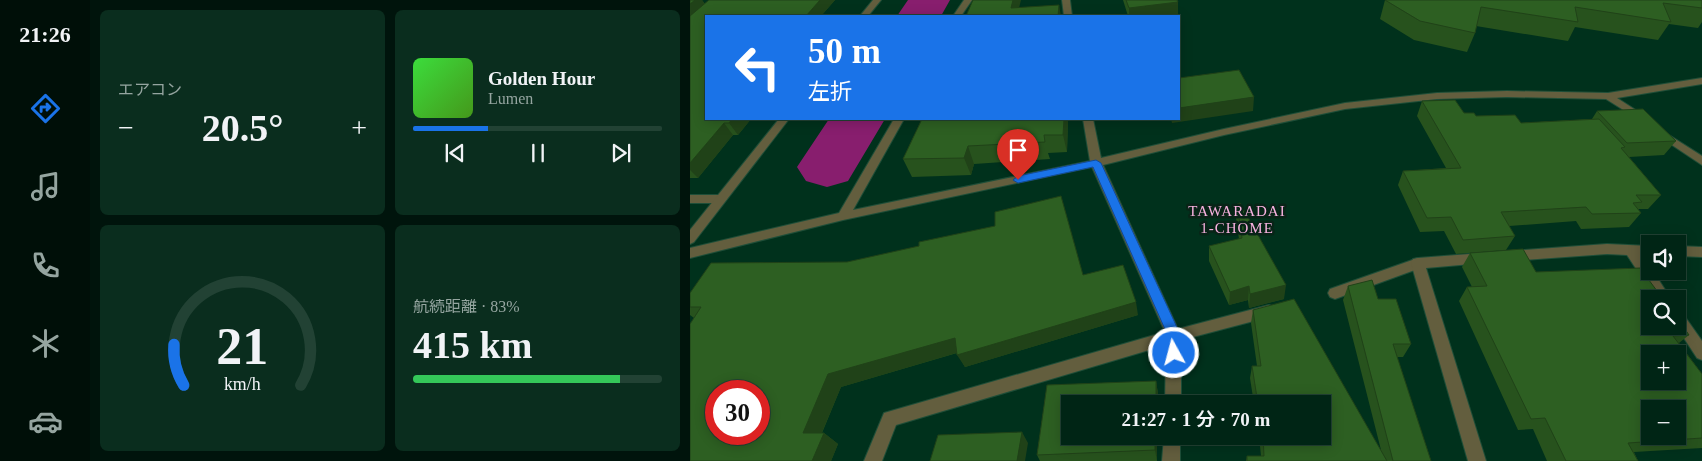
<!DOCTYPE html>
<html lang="ja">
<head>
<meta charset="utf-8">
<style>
  :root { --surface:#002515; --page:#0a2d1e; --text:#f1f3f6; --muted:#95a5a0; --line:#224234; --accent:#1a73e8 }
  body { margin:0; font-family:"Times New Roman","Noto Sans JP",serif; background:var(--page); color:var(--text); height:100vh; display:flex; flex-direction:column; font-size:19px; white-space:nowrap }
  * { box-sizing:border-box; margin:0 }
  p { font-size:16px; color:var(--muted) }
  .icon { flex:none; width:28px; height:28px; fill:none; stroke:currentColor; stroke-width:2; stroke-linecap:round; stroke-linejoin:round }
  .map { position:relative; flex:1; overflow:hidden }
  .panel { display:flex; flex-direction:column; gap:10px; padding:10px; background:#00140c; width:600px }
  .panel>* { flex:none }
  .hud { position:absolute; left:15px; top:15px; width:475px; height:105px; border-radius:0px; box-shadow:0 2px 12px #0003,0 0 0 1px var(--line); background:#1a73e8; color:#fff; overflow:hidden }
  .tools { position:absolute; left:951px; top:235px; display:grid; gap:10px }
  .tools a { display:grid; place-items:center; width:45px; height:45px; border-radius:0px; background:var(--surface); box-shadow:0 2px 12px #0003,0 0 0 1px var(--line); font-size:25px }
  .speed { position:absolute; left:15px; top:380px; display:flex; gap:10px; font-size:25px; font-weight:700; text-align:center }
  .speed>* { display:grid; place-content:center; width:65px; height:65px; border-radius:50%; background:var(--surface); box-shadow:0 2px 12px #0003,0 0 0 1px var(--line); line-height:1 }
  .speed .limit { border:8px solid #d22; background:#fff; color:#111 }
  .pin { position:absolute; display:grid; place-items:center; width:42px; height:42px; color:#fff; margin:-51px -21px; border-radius:50% 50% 50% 0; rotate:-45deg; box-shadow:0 0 5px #0007 }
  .pin .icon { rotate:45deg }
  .me { position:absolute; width:55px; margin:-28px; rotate:353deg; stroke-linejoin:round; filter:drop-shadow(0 0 4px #0008) }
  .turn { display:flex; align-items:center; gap:18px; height:105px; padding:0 20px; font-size:22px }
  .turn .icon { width:65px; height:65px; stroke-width:2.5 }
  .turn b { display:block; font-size:35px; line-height:42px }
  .big { font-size:38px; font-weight:600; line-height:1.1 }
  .panel .card { flex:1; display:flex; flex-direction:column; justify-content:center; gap:8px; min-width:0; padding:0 18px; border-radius:8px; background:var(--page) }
  .panel .dial { align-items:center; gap:0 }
  .dial svg { height:130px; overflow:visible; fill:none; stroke:var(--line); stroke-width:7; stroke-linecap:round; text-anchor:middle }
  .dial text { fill:var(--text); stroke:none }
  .song { display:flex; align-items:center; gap:15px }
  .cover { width:60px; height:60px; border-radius:8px; background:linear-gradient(135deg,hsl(120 70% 55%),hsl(100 70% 35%)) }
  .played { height:5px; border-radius:2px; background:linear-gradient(90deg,var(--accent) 30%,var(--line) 30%) }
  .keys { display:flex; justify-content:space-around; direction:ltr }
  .heat { display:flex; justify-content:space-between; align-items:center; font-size:28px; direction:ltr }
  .charge { height:8px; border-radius:4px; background:linear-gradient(90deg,#34c759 83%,var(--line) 0) }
  .panel .tiles { flex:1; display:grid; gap:10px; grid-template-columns:repeat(2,1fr) }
  .trip { position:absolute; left:371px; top:395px; width:270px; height:50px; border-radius:0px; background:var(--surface); box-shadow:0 2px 12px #0003,0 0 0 1px var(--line); font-weight:600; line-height:50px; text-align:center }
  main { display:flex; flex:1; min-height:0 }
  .tab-bar { display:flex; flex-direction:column; width:90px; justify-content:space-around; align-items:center; background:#000f08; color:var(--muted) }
  .tab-bar .icon { width:35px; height:35px }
  .tab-bar .active { color:var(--accent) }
  .tab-bar b { font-size:22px; color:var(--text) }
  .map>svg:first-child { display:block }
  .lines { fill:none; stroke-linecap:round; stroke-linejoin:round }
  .river { fill:#881e6e; fill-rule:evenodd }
  .service-casing { stroke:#1e4e38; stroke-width:2 }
  .minor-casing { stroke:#1e4e38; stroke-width:2 }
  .tertiary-casing { stroke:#1e4e38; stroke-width:2 }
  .service { fill:#635e3e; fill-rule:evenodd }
  .minor { fill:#635e3e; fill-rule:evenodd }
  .tertiary { fill:#635e3e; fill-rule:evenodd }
  .wall { fill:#27521d }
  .shaded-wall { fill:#204218 }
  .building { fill:#2d5f22; stroke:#204218; fill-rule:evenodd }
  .route { fill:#1a73e8; stroke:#114b97 }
  .labels { text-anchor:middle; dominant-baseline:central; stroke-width:5; stroke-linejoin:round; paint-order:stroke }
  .neighbourhood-label { font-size:15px; letter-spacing:1px; fill:#f8b2e0; stroke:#082417 }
</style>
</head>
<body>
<main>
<nav class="tab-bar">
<b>21:26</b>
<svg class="icon active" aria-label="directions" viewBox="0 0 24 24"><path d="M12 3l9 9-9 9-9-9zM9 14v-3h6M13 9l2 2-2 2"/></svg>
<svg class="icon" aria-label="music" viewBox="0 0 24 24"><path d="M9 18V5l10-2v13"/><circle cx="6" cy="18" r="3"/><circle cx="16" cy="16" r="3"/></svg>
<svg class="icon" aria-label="phone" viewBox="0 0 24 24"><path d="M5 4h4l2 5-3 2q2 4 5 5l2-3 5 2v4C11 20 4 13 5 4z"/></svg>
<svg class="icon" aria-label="climate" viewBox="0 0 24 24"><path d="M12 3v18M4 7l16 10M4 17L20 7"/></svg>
<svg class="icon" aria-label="car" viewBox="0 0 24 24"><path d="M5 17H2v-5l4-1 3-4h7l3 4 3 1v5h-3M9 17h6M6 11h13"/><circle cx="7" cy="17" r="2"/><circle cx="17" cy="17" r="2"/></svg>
</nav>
<section class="panel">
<div class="tiles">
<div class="card"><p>エアコン</p>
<div class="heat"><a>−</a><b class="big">20.5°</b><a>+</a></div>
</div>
<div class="card">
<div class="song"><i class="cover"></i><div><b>Golden Hour</b><p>Lumen</p></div></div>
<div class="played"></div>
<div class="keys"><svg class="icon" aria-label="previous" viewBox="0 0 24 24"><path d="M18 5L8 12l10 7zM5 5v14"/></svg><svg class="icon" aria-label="pause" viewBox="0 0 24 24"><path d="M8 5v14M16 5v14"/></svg><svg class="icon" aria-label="next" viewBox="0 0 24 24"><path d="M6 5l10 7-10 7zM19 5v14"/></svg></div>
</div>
<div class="card dial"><svg viewBox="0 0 100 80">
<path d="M14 69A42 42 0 1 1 86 69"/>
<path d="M14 69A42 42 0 0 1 8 44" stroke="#1a73e8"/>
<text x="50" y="56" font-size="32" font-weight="700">21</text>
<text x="50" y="72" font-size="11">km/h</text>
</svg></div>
<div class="card"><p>航続距離 · 83%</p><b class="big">415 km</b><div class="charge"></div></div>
</div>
</section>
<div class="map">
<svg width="1012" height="461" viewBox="0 0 1012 461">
  <rect width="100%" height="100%" fill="#00311c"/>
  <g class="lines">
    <!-- river -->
    <path class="river" d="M218 0H260L251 16H207Z
      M139 119H195L158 181 137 187 116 181 107 167Z"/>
    <!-- service casing -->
    <g class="service-casing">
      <path id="service" d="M728 258 733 259 735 263 733 267 645 299 640 297 638 293 640 289Z
        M579 305 584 307 586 311 584 315 579 317 484 342 479 340 477 336 479 332 484 330Z"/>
    </g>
    <!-- minor casing -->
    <g class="minor-casing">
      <path id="minor" d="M274 0H282L271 16H263Z
        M372 0H380L382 16H374Z
        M1012 78V84L927 98 955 116 956 118 951 121 916 99 817 97 747 99 655 109 534 135 413 165 491 336V404H475L476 345 206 425 192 461H174L194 413 475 332 402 167 153 220 0 258V248L149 213 204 119H214L163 210 400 161 393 119H403L411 158 534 129 655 103 747 93 817 91 918 93Z
        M971 130 1012 156V165L967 135 966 133 967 131Z
        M0 195H31L37 199 31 203H0Z
        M917 244 960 246V256H952L960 267V271H963L981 299H966L937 255 917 254 820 261 815 260 813 256 815 252 820 251Z
        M988 246 1012 247V257L988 256Z
        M793 253 798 254 800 258 798 262 793 263 736 268 796 461H778L721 263 723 259 728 258Z
        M988 312 993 314 1012 341V360L1007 358 986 326H988Z
        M474 436H490V461H472Z"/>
    </g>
    <!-- tertiary casing -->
    <g class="tertiary-casing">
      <path id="tertiary" d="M183 0H191L178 16H170Z
        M89 119H99L4 242 0 244V230Z"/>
    </g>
    <!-- service -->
    <use href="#service" class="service"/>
    <!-- minor -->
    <use href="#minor" class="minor"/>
    <!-- tertiary -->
    <use href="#tertiary" class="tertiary"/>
  </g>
  <!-- wall -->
  <path class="wall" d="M0 0H12L15 4 19 0H145L131 16H16V119H61L48 135H43L8 178H0Z
    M433 0H487L488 2V15L478 16H438Z
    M695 0H1012V22L1008 28 979 24 968 40 885 27 878 41 786 26 785 33 777 52 724 40 690 19Z
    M732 101 786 116 831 123 902 119 907 111 986 141 974 155 939 157 971 195 958 209H948L951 213 939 227 891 229 886 221 819 226 825 236 816 250 766 254 754 231 730 232 708 185 713 171 756 168 727 116Z
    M232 119H378L377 152 358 153 360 159 284 164 281 175 222 177 213 159Z
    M547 204 594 299 559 308 558 300 539 305 519 261V246L549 239 546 218Z
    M780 253 846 272 999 335 989 343 1012 374V448L944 452 948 461H857L843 429 828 430 769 301 777 287H782L772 267Z
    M393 275 448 315 275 367 267 353 151 387 132 433H134L148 444 141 461H0L4 318 0 315V293Z
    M658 286 688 299 721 344 713 357H707L741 461H556L557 456H571L569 436H632V404H564L560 378 562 366H567L561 323 563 310 691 450 653 300Z
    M466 381 468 394V404H380V436H467V461H350L347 455 357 385Z"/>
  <!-- shaded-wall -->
  <path class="shaded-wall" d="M5 0H12L17 7 0 22V4Z
    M130 0H145L131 16H116Z
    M323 0H331L327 16 321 8Z
    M488 2V15L478 16H439V8Z
    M369 5 371 16H368Z
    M564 97 563 111 482 123 481 119H489V108Z
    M42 119H61L48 135 39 123Z
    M374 119H378L377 152 373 135Z
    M34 123 43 135 8 178 0 170V163Z
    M278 146 284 164 281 175 274 158Z
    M596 285 594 299 559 308 560 294Z
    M559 286 558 300 539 305 540 292Z
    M446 302 448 315 275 367 267 355Z
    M265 338 273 351 151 387 127 444 113 433 138 374Z
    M466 381 468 394V404H466Z
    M332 432 338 443 335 461H327Z
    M134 433 148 444 141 461H122Z
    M465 436H467V461L465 450Z"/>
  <!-- building -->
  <path class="building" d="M0 0H5L0 4Z
    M19 0H130L116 16H16V119H42L39 123H34L0 163V16Z
    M283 0H323L321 8 369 5 368 16H276Z
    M436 0H487L488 2 439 8Z
    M695 0H1012V8L973 3 981 22 885 7 888 22 791 7 785 33 730 21Z
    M549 70 564 97 489 108V78Z
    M765 100 774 113H784L786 116 825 115 831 123 909 119 935 147 931 148 971 195H946L952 202 943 203 951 213 902 214 896 207 811 212 825 236 773 240 761 217 737 218 713 171 771 168 732 101Z
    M953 109 986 141 937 143 907 111Z
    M232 119H374L373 135H354L355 142 278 146 274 158 213 159Z
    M371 196 393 275 433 265 446 302 267 355 265 338 138 374 113 433H134L122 461H0V324L11 307H0V293L21 263 157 262 229 246V242L305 226V212ZM26 391H69V434H26Z
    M550 203 596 285 560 294 559 286 540 292 519 246 552 238 547 204Z
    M833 249 846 272 950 268 973 299H960V326H988V319L999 335 983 336 1012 374V438L938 443 948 461H876L855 418 841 419 777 287 797 286 780 253ZM960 354H988V381H960ZM960 409H988V436H960Z
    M682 280 688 299H706L721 344H703L741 461H703L658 286Z
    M604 299 697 461H557V456H574L573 436H632V404H568L562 366H571L563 310Z
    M466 381V404H380V436H465V450L347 455 357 385Z
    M332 432 327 461H240L248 435Z"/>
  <!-- route -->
  <path class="route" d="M406 160 411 163 491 336V353L489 357 484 359 479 357 477 353 478 336 403 167 328 183 323 180 328 176Z"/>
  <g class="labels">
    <!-- neighbourhood labels -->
    <g class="neighbourhood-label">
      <text x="547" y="211">TAWARADAI<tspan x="547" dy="17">1-CHOME</tspan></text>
    </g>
  </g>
</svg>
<div class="tools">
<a><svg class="icon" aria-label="sound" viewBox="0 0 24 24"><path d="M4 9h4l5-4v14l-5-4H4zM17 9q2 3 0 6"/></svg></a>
<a><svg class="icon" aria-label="search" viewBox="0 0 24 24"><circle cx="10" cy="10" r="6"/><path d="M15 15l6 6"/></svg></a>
<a>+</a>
<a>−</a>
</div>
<div class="speed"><div class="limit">30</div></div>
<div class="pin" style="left:328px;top:180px;background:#d93025"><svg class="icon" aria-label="arrive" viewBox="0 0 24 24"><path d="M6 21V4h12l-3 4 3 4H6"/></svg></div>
<svg class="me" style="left:484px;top:353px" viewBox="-20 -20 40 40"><circle r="17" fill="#1a73e8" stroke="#fff" stroke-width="3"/><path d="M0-11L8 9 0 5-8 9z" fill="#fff"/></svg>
<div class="trip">21:27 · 1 分 · 70 m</div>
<div class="hud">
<div class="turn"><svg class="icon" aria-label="left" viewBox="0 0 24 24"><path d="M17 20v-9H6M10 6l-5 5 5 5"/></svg><div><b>50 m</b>左折</div></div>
</div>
</div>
</main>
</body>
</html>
